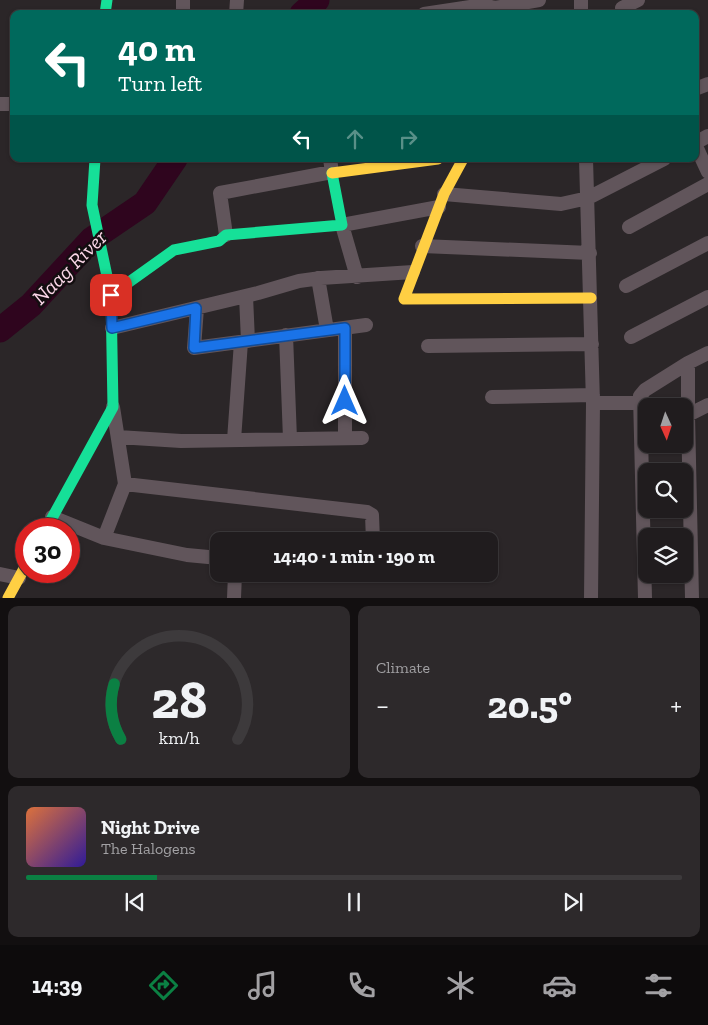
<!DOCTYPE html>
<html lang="en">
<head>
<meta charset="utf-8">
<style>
  :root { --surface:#201c1e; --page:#2d292b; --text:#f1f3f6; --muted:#a2a1a4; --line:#3d3a3c; --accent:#0b8043 }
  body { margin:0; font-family:"Zilla Slab",serif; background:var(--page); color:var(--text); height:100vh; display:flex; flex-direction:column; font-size:19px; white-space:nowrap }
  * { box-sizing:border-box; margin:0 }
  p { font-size:16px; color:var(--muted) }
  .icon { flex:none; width:28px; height:28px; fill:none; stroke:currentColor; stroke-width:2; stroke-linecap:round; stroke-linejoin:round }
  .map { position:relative; height:598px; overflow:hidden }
  .side { display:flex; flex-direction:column; gap:8px; padding:8px; background:#120f10; flex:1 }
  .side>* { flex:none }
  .guide { position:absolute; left:10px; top:10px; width:689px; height:152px; border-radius:10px; box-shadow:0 1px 4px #0004,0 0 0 1px var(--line); background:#00695c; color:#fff; overflow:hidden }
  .needle { width:32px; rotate:177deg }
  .buttons { position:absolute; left:638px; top:398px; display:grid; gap:10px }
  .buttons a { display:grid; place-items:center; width:55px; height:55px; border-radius:10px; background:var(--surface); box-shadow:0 1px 4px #0004,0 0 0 1px var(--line); font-size:25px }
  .speed { position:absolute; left:15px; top:518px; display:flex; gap:10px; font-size:25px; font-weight:700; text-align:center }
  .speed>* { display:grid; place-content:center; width:65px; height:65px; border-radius:50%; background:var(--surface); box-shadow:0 1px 4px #0004,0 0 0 1px var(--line); line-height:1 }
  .speed .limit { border:8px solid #d22; background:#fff; color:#111 }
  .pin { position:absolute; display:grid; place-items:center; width:42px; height:42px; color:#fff; margin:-21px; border-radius:10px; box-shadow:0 2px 8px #0006 }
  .me { position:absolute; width:55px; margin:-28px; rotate:0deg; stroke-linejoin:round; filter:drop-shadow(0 0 4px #0008) }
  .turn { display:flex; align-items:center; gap:18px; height:105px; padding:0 25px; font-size:22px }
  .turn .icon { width:65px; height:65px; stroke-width:2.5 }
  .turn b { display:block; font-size:35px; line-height:42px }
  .lanes { display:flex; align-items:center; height:48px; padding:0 25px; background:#0003; justify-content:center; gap:25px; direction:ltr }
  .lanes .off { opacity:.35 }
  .big { font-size:38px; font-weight:700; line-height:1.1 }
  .side .widget { flex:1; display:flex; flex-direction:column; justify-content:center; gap:8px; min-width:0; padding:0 18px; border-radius:10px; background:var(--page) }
  .side .dial { align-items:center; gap:0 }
  .dial svg { height:130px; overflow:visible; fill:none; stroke:var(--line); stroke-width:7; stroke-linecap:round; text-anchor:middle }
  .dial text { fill:var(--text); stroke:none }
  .song { display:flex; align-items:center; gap:15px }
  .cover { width:60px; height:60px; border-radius:8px; background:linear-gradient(135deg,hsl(20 70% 55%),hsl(250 70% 35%)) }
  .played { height:5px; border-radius:2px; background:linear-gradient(90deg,var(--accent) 20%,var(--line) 20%) }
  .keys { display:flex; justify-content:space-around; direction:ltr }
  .heat { display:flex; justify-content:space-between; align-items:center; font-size:28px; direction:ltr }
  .side .tiles { flex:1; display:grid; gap:8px; grid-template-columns:1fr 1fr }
  .widget:last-child { grid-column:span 2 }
  .trip { position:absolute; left:210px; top:532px; width:288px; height:50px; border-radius:10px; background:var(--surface); box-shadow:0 1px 4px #0004,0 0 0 1px var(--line); font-weight:700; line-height:50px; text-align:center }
  .dock { display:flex; height:80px; justify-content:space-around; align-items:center; background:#0d0b0c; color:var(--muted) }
  .dock .icon { width:35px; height:35px }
  .dock .selected { color:var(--accent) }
  .dock b { font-size:22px; color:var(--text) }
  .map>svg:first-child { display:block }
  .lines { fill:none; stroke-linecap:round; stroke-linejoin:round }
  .river { stroke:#2f051e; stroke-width:25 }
  .street { stroke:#61555b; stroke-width:14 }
  .fast { stroke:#16e098; stroke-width:11 }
  .slow { stroke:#ffcf43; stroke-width:11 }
  .route-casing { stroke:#114b97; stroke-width:12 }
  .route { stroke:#1a73e8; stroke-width:9 }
  .labels { text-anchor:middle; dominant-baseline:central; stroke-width:5; stroke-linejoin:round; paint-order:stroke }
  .water-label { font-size:21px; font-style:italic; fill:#fbd7e8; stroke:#130e10 }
</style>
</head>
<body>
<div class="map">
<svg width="708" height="598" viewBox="0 0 708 598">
  <rect width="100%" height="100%" fill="#2b2628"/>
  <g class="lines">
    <!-- river -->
    <path class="river" d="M302 14 317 0
      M0 330 31 305 92 239 145 203 175 159"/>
    <!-- street -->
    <path class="street" d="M483 0V5L495 8 539 0
      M581 0V14
      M622 8 638 0
      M183 14V0
      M236 14 237 0
      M424 14 483 5
      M695 89 708 84
      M0 104H14
      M695 143 708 136
      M695 144 708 172
      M586 159 593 403
      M444 194 561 204 588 198 664 159
      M629 227 708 184
      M226 235 220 193 332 172 330 159
      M422 246 590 253
      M357 277 342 225 439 207
      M318 278 327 330
      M626 286 708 243
      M246 296 248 341
      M197 308 194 348 366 325
      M112 328 258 293 299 281 321 278 413 272
      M345 328V438
      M286 335 290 439
      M631 337 708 297
      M428 346 592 344
      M492 397 593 395
      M688 415V363L708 353
      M118 437 181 441 362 438
      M234 440 241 342
      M125 484 367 512 372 515 373 541
      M52 517 104 538 187 555 219 558
      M104 538 125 484 113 407
      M0 574 19 578
      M234 598 235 574
      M591 598 593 403H641
      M645 598 640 396 645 390 688 363
      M692 598 688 415 708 405"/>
    <!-- fast -->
    <path class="fast" d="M105 14 107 0
      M111 295 174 250 219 241 226 235 342 225 332 173
      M46 529 113 407 111 295 92 205 95 159"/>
    <!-- slow -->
    <path class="slow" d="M463 159 444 194 404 299 591 298
      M332 173 438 159
      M8 598 26 565"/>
  </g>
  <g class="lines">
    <!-- route casing -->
    <g class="route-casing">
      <path id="route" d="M111 295 112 328 196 308 194 348 345 328V401"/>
    </g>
    <!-- route -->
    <use href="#route" class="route"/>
  </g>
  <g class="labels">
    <!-- water labels -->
    <g class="water-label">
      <text transform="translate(69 267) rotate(-45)">Naag River</text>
    </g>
  </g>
</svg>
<div class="buttons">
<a><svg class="needle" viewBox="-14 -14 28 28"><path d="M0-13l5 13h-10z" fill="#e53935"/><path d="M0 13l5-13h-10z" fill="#a2a1a4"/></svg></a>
<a><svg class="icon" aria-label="search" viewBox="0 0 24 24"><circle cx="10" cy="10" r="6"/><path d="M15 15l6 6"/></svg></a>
<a><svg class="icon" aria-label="layers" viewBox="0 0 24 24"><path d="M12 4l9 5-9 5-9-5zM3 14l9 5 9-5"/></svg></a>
</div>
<div class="speed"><div class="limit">30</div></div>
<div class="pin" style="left:111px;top:295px;background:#d93025"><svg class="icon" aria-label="arrive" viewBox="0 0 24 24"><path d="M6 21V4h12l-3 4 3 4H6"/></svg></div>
<svg class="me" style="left:345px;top:401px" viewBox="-20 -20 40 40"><path d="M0-17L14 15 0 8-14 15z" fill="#1a73e8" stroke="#fff" stroke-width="4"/></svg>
<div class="trip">14:40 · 1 min · 190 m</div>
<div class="guide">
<div class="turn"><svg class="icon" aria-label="left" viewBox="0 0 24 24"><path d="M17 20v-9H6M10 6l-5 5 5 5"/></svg><div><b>40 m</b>Turn left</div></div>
<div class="lanes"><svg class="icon" aria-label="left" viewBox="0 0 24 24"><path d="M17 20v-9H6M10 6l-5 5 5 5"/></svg><svg class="icon off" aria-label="ahead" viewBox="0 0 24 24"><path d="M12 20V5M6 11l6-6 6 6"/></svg><svg class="icon off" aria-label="right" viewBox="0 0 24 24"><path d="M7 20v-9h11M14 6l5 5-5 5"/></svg></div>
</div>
</div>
<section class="side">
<div class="tiles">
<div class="widget dial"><svg viewBox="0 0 100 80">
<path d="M14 69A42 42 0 1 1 86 69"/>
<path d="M14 69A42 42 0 0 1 10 35" stroke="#0b8043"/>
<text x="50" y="56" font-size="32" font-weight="700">28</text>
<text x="50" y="72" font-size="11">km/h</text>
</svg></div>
<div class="widget"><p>Climate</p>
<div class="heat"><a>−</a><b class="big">20.5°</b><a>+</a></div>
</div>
<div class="widget">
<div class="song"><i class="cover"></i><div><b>Night Drive</b><p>The Halogens</p></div></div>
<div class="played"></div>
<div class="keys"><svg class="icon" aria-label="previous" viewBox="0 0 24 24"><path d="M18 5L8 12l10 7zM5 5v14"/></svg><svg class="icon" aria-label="pause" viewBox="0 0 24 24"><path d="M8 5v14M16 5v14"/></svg><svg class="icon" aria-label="next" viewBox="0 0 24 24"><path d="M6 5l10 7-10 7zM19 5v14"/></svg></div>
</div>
</div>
</section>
<nav class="dock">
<b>14:39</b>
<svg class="icon selected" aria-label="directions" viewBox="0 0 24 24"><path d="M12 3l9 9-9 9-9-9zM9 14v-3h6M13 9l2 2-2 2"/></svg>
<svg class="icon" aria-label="music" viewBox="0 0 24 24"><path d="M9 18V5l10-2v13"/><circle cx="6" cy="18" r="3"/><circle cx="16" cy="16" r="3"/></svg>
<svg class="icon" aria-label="phone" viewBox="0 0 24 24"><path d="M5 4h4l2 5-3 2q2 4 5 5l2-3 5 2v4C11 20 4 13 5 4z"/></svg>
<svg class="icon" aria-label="climate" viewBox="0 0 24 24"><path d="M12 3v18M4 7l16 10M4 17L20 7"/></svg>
<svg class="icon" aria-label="car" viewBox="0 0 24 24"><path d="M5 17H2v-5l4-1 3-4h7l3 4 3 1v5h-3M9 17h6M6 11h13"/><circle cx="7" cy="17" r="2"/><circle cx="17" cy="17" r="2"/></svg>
<svg class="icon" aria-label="filters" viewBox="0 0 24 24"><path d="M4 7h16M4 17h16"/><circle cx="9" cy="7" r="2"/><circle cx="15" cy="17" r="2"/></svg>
</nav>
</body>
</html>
